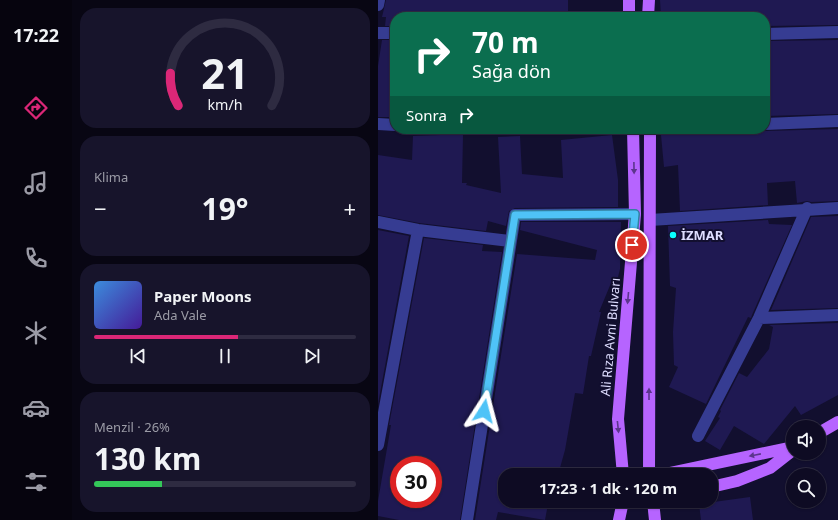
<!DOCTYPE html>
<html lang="tr">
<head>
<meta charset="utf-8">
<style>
  :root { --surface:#0e0b23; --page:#17142b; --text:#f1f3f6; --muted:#9b9ba6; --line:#2e2b41; --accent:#db2777 }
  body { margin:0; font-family:"Noto Sans",sans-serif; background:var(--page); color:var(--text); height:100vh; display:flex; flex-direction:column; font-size:15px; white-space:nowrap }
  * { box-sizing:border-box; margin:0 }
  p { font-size:13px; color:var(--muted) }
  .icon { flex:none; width:22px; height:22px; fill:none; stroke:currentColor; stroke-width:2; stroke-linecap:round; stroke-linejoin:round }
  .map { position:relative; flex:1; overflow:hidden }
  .drawer { display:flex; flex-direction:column; gap:8px; padding:8px; background:#080613; width:306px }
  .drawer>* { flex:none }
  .guide { position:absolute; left:12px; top:12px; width:380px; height:122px; border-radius:16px; box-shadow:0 1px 3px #0004,0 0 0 1px var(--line); background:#0b6e4f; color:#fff; overflow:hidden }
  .tools { position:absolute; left:408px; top:420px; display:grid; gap:8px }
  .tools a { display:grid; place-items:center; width:40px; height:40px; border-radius:50%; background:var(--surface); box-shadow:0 1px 3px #0004,0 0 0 1px var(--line); font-size:20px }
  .speed { position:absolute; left:12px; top:456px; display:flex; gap:8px; font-size:20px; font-weight:700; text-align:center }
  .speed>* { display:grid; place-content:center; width:52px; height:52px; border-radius:50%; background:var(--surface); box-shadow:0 1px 3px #0004,0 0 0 1px var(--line); line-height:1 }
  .speed .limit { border:6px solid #d22; background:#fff; color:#111 }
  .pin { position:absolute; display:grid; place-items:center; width:34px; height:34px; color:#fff; margin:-17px; border:2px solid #fff; border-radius:50%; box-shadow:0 1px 4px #0007 }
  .me { position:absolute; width:44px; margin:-22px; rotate:9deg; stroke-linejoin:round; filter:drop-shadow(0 0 3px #0008) }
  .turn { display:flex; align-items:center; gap:14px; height:84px; padding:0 16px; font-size:18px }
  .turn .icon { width:52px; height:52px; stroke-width:2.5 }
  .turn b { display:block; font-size:28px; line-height:34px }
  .then { display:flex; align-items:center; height:38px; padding:0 16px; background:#0003; gap:8px; font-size:15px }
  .big { font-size:30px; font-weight:700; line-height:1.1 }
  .drawer .widget { flex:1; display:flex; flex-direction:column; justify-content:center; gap:6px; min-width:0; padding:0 14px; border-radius:16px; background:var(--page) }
  .drawer .dial { align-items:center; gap:0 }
  .dial svg { height:104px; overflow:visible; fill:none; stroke:var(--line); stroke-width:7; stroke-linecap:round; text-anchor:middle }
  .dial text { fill:var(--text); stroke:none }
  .song { display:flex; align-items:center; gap:12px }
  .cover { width:48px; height:48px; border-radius:6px; background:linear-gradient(135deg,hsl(210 70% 55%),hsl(260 70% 35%)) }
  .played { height:4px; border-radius:2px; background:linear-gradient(90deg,var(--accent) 55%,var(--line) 55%) }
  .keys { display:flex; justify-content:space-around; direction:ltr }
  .heat { display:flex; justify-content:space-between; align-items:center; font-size:22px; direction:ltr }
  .charge { height:6px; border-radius:3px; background:linear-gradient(90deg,#34c759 26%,var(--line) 0) }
  .trip { position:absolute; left:120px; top:468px; width:220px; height:40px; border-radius:16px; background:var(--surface); box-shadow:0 1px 3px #0004,0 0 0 1px var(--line); font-weight:700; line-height:40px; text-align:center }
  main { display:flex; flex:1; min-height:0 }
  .dock { display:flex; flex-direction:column; width:72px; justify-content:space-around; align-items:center; background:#06040e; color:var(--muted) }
  .dock .icon { width:28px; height:28px }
  .dock .current { color:var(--accent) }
  .dock b { font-size:18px; color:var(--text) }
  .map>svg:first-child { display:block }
  .building { fill:#1f1952; fill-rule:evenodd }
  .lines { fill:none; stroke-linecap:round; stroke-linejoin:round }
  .minor { stroke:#363c92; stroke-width:12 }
  .major { stroke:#b664ff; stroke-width:12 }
  .oneway { fill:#5c358d }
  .route-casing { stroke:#337fa1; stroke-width:10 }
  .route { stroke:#4fc3f7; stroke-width:7 }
  .poi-dot { fill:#09ffff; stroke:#120f2f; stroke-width:1.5 }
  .labels { text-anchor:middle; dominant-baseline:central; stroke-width:4; stroke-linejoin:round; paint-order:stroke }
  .poi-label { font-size:13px; font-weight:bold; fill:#deddff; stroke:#120f2f; text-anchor:start }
  .street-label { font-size:13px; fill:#deddff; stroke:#120f2f }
</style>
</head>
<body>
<main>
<nav class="dock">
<b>17:22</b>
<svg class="icon current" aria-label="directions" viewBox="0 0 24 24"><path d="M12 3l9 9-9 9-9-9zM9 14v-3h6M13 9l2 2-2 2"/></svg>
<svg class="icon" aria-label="music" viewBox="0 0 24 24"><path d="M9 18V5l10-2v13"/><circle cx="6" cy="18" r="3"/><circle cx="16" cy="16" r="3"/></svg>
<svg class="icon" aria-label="phone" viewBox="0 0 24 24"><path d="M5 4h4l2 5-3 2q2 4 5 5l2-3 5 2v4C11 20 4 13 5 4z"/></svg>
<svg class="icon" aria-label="climate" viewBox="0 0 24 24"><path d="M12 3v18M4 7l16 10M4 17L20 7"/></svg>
<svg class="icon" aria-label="car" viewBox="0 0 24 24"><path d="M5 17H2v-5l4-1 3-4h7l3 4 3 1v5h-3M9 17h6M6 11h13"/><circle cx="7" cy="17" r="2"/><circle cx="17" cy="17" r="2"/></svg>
<svg class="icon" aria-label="filters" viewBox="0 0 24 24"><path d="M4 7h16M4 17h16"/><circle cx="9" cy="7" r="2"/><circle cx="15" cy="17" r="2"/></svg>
</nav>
<section class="drawer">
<div class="widget dial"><svg viewBox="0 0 100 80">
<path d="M14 69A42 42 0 1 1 86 69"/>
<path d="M14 69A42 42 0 0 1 8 44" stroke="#db2777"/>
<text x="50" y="56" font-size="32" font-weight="700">21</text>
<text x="50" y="72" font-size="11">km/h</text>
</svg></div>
<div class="widget"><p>Klima</p>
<div class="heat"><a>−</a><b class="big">19°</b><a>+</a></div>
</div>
<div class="widget">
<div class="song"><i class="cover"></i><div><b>Paper Moons</b><p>Ada Vale</p></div></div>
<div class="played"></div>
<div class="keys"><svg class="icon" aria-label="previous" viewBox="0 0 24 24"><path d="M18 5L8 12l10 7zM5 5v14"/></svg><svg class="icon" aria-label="pause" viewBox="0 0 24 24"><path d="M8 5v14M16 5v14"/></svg><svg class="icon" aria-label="next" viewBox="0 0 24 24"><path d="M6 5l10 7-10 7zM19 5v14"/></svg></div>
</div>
<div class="widget"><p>Menzil · 26%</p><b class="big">130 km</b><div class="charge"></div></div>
</section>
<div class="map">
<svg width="460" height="520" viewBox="0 0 460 520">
  <rect width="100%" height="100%" fill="#120f2f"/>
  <!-- building -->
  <path class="building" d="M8 0H190V17H17V26H7L8 17H4Z
    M282 0H460V25L387 26V17H283Z
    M4 40H17V117H0V66Z
    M460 40V114L387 116V41Z
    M460 129V201L433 202 429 201 419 203 417 181 389 183 390 205 302 211 300 165 286 167 283 135 300 134V132L325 131 382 130 387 131Z
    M62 135H85L84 183H89L88 185 123 193 120 137 142 136 144 174 185 178 183 140 234 135 240 180V207L137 208 131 211 128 226 110 221 108 231 41 223 0 215V155L34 160 35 136Z
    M460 216V308L393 310 433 217Z
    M390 220 391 224 414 225 374 315 373 318 370 317 328 404 291 387 300 367 296 365 295 332 298 288 292 286 290 226Z
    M143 222H243L242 269 238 285 233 283 221 312H223L213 356H211L205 394 197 393 187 450 180 475H127V501H174L173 504H170L167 520 120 512 118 520H97L139 254 217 260 219 250 142 230Z
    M0 230 31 236 0 404Z
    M46 238 105 245 104 251 124 252 82 520H21L0 516V501L13 425H11ZM21 465H55V499H52V504L21 500Z
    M460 323V395L423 415 417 406 386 444 356 426 342 450 327 441 342 418 340 417 343 411 342 410 361 373 369 377 391 349 395 327 391 325Z
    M372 497 375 520H323L321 504Z"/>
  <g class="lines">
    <!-- minor -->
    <path class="minor" d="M0 5 1 0
      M0 33H17
      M387 34 460 32
      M0 124 17 125
      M387 124 460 121
      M272 220 460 208
      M0 222 40 230 132 241
      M381 318 460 315
      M320 436 381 318 429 208
      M0 445 40 230
      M89 520 137 215 257 214"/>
    <!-- major -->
    <path class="major" d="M251 0V17
      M270 17 271 0
      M441 433 460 422
      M245 475 240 419 257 214 255 129
      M271 475 272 129
      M282 475 415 447
      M333 487 359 481 392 468 415 450
      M275 501 277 520
      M241 520 245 501"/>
  </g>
  <!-- one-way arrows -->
  <defs><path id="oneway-solid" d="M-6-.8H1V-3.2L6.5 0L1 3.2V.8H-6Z"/></defs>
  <g class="oneway">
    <use href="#oneway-solid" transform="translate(256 168) rotate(89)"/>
    <use href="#oneway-solid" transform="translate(250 298) rotate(95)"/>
    <use href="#oneway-solid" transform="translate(271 394) rotate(-90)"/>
    <use href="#oneway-solid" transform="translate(240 427) rotate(84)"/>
    <use href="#oneway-solid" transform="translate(377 455) rotate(169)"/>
  </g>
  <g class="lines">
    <!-- route casing -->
    <g class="route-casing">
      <path id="route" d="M106 411 137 215 257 214 254 245"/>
    </g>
    <!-- route -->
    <use href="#route" class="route"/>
  </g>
  <!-- markers -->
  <circle class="poi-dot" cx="295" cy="235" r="4"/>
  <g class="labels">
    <!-- poi labels -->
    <g class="poi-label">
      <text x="303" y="235">İZMAR</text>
    </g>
    <!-- street labels -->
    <g class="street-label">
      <text transform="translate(232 337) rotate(-85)">Ali Rıza Avni Bulvarı</text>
    </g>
  </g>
</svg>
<div class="tools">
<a><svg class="icon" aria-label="sound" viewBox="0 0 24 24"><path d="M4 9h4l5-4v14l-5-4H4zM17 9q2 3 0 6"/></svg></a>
<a><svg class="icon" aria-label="search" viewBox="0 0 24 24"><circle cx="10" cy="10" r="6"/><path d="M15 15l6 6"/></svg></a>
</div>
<div class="speed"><div class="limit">30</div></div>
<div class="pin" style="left:254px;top:245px;background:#d93025"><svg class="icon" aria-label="arrive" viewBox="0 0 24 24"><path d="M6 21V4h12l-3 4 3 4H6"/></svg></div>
<svg class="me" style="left:106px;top:411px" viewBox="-20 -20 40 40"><path d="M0-17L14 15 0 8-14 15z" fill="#4fc3f7" stroke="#fff" stroke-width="4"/></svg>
<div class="trip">17:23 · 1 dk · 120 m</div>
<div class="guide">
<div class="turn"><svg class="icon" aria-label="right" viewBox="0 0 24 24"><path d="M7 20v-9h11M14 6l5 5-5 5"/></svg><div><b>70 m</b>Sağa dön</div></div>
<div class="then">Sonra<svg class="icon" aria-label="right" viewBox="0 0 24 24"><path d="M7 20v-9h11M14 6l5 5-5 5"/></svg></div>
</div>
</div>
</main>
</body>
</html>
